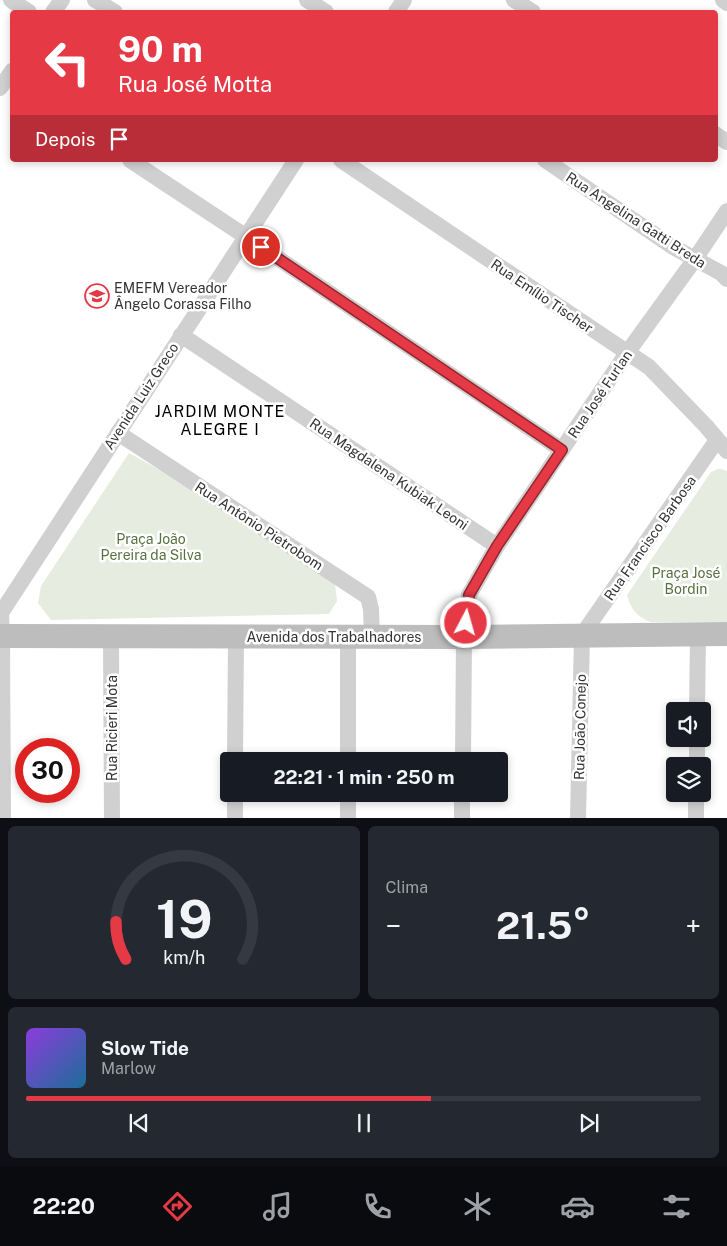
<!DOCTYPE html>
<html lang="pt">
<head>
<meta charset="utf-8">
<style>
  :root { --surface:#171b24; --page:#242831; --text:#f1f3f6; --muted:#9ea1a6; --line:#363941; --accent:#e63946 }
  body { margin:0; font-family:"Public Sans",sans-serif; background:var(--page); color:var(--text); height:100vh; display:flex; flex-direction:column; font-size:19px; white-space:nowrap }
  * { box-sizing:border-box; margin:0 }
  p { font-size:16px; color:var(--muted) }
  .icon { flex:none; width:28px; height:28px; fill:none; stroke:currentColor; stroke-width:2; stroke-linecap:round; stroke-linejoin:round }
  .map { position:relative; height:818px; overflow:hidden }
  .details { display:flex; flex-direction:column; gap:8px; padding:8px; background:#0d0f14; flex:1 }
  .details>* { flex:none }
  .banner { position:absolute; left:10px; top:10px; width:708px; height:152px; border-radius:5px; box-shadow:0 2px 8px #0003; background:#e63946; color:#fff; overflow:hidden }
  .fabs { position:absolute; left:666px; top:702px; display:grid; gap:10px }
  .fabs a { display:grid; place-items:center; width:45px; height:45px; border-radius:5px; background:var(--surface); box-shadow:0 2px 8px #0003; font-size:25px }
  .speed { position:absolute; left:15px; top:738px; display:flex; gap:10px; font-size:25px; font-weight:700; text-align:center }
  .speed>* { display:grid; place-content:center; width:65px; height:65px; border-radius:50%; background:var(--surface); box-shadow:0 2px 8px #0003; line-height:1 }
  .speed .limit { border:8px solid #d22; background:#fff; color:#111 }
  .pin { position:absolute; display:grid; place-items:center; width:42px; height:42px; color:#fff; margin:-21px; border:2px solid #fff; border-radius:50%; box-shadow:0 1px 5px #0007 }
  .me { position:absolute; width:55px; margin:-28px; rotate:6deg; stroke-linejoin:round; filter:drop-shadow(0 0 4px #0008) }
  .turn { display:flex; align-items:center; gap:18px; height:105px; padding:0 25px; font-size:22px }
  .turn .icon { width:65px; height:65px; stroke-width:2.5 }
  .turn b { display:block; font-size:35px; line-height:42px }
  .then { display:flex; align-items:center; height:48px; padding:0 25px; background:#0003; gap:10px; font-size:19px }
  .big { font-size:38px; font-weight:700; line-height:1.1 }
  .details .widget { flex:1; display:flex; flex-direction:column; justify-content:center; gap:8px; min-width:0; padding:0 18px; border-radius:8px; background:var(--page) }
  .details .dial { align-items:center; gap:0 }
  .dial svg { height:130px; overflow:visible; fill:none; stroke:var(--line); stroke-width:7; stroke-linecap:round; text-anchor:middle }
  .dial text { fill:var(--text); stroke:none }
  .song { display:flex; align-items:center; gap:15px }
  .cover { width:60px; height:60px; border-radius:8px; background:linear-gradient(135deg,hsl(270 70% 55%),hsl(200 70% 35%)) }
  .played { height:5px; border-radius:2px; background:linear-gradient(90deg,var(--accent) 60%,var(--line) 60%) }
  .keys { display:flex; justify-content:space-around; direction:ltr }
  .heat { display:flex; justify-content:space-between; align-items:center; font-size:28px; direction:ltr }
  .details .tiles { flex:1; display:grid; gap:8px; grid-template-columns:1fr 1fr }
  .widget:last-child { grid-column:span 2 }
  .trip { position:absolute; left:220px; top:752px; width:288px; height:50px; border-radius:5px; background:var(--surface); box-shadow:0 2px 8px #0003; font-weight:700; line-height:50px; text-align:center }
  .tab-bar { display:flex; height:80px; justify-content:space-around; align-items:center; background:#090b0e; color:var(--muted) }
  .tab-bar .icon { width:35px; height:35px }
  .tab-bar .on { color:var(--accent) }
  .tab-bar b { font-size:22px; color:var(--text) }
  .map>svg:first-child { display:block }
  .green { fill:#e6ecdf }
  .lines { fill:none; stroke-linecap:round; stroke-linejoin:round }
  .street { stroke:#d0d0d0; stroke-width:16 }
  .secondary { stroke:#bdbdbd; stroke-width:24 }
  .route-casing { stroke:#96252e; stroke-width:12 }
  .route { stroke:#e63946; stroke-width:9 }
  .labels { text-anchor:middle; dominant-baseline:central; stroke-width:5; stroke-linejoin:round; paint-order:stroke }
  .street-label { font-size:14px; fill:#333; stroke:#fff }
  .poi-label { font-size:14px; fill:#333; stroke:#fff; text-anchor:start }
  .park-label { font-size:14px; fill:#56703f; stroke:#fff }
  .quarter-label { font-size:16px; letter-spacing:1px; fill:#000; stroke:#fff }
</style>
</head>
<body>
<div class="map">
<svg width="727" height="819" viewBox="0 0 727 819">
  <rect width="100%" height="100%" fill="#fff"/>
  <!-- green -->
  <path class="green" d="M129 453 169 475 335 584 337 601 329 614 51 620 38 603 41 586Z
    M718 469H721L727 471V622H651C638 618 630 608 627 595L711 472Z"/>
  <g class="lines">
    <!-- street -->
    <path class="street" d="M11 0 29 12
      M95 0 115 12
      M307 0 326 12
      M514 0 533 12
      M723 0 727 3
      M53 12 62 0
      M396 12 404 0
      M0 88 12 71
      M715 134 727 142
      M130 160 245 236 562 450
      M341 160 649 367 706 426 727 451
      M545 160 673 247 721 273 727 279
      M181 335 497 546
      M118 433 368 597 371 609 372 637
      M111 637 112 819
      M697 711 698 634
      M235 761 236 637
      M348 761V637
      M463 761 464 637 469 595 497 546 627 353 695 259 727 211
      M697 766V739
      M3 819 2 636 1 613 296 160
      M235 819V794
      M348 819V794
      M462 819V794
      M578 819 582 635 717 440
      M696 819V794"/>
    <!-- secondary -->
    <path class="secondary" d="M0 636 464 637 727 634"/>
  </g>
  <g class="lines">
    <!-- route casing -->
    <g class="route-casing">
      <path id="route" d="M261 247 562 450 497 546 469 595 466 623"/>
    </g>
    <!-- route -->
    <use href="#route" class="route"/>
  </g>
  <!-- icons -->
  <defs>
    <g id="school-ring" transform="scale(1.25)"><circle r="9.5" fill="#fff" stroke="#e63946" stroke-width="1.5"/><path d="M0-5L7-2L0 1L-7-2ZM-4 1L0 2.5L4 1V4Q0 6-4 4Z" fill="#e63946"/></g>
  </defs>
  <g fill-rule="evenodd">
    <use href="#school-ring" x="97" y="296"/>
  </g>
  <g class="labels">
    <!-- street labels -->
    <g class="street-label">
      <text transform="translate(636 220) rotate(33)">Rua Angelina Gatti Breda</text>
      <text transform="translate(542 296) rotate(34)">Rua Emílio Tischer</text>
      <text transform="translate(600 394) rotate(-56)">Rua José Furlan</text>
      <text transform="translate(141 396) rotate(-57)">Avenida Luiz Greco</text>
      <text transform="translate(389 474) rotate(34)">Rua Magdalena Kubiak Leoni</text>
      <text transform="translate(259 526) rotate(33)">Rua Antônio Pietrobom</text>
      <text transform="translate(650 538) rotate(-55)">Rua Francisco Barbosa</text>
      <text x="334" y="637">Avenida dos Trabalhadores</text>
      <text transform="translate(580 727) rotate(-89)">Rua João Conejo</text>
      <text transform="translate(112 728) rotate(-90)">Rua Ricieri Mota</text>
    </g>
    <!-- poi labels -->
    <g class="poi-label">
      <text x="114" y="288">EMEFM Vereador<tspan x="114" dy="16">Ângelo Corassa Filho</tspan></text>
    </g>
    <!-- park labels -->
    <g class="park-label">
      <text x="151" y="539">Praça João<tspan x="151" dy="16">Pereira da Silva</tspan></text>
      <text x="686" y="573">Praça José<tspan x="686" dy="16">Bordin</tspan></text>
    </g>
    <!-- quarter labels -->
    <g class="quarter-label">
      <text x="220" y="411">JARDIM MONTE<tspan x="220" dy="18">ALEGRE I</tspan></text>
    </g>
  </g>
</svg>
<div class="fabs">
<a><svg class="icon" aria-label="sound" viewBox="0 0 24 24"><path d="M4 9h4l5-4v14l-5-4H4zM17 9q2 3 0 6"/></svg></a>
<a><svg class="icon" aria-label="layers" viewBox="0 0 24 24"><path d="M12 4l9 5-9 5-9-5zM3 14l9 5 9-5"/></svg></a>
</div>
<div class="speed"><div class="limit">30</div></div>
<div class="pin" style="left:261px;top:247px;background:#d93025"><svg class="icon" aria-label="arrive" viewBox="0 0 24 24"><path d="M6 21V4h12l-3 4 3 4H6"/></svg></div>
<svg class="me" style="left:466px;top:623px" viewBox="-20 -20 40 40"><circle r="17" fill="#e63946" stroke="#fff" stroke-width="3"/><path d="M0-11L8 9 0 5-8 9z" fill="#fff"/></svg>
<div class="trip">22:21 · 1 min · 250 m</div>
<div class="banner">
<div class="turn"><svg class="icon" aria-label="left" viewBox="0 0 24 24"><path d="M17 20v-9H6M10 6l-5 5 5 5"/></svg><div><b>90 m</b>Rua José Motta</div></div>
<div class="then">Depois<svg class="icon" aria-label="arrive" viewBox="0 0 24 24"><path d="M6 21V4h12l-3 4 3 4H6"/></svg></div>
</div>
</div>
<section class="details">
<div class="tiles">
<div class="widget dial"><svg viewBox="0 0 100 80">
<path d="M14 69A42 42 0 1 1 86 69"/>
<path d="M14 69A42 42 0 0 1 8 46" stroke="#e63946"/>
<text x="50" y="56" font-size="32" font-weight="700">19</text>
<text x="50" y="72" font-size="11">km/h</text>
</svg></div>
<div class="widget"><p>Clima</p>
<div class="heat"><a>−</a><b class="big">21.5°</b><a>+</a></div>
</div>
<div class="widget">
<div class="song"><i class="cover"></i><div><b>Slow Tide</b><p>Marlow</p></div></div>
<div class="played"></div>
<div class="keys"><svg class="icon" aria-label="previous" viewBox="0 0 24 24"><path d="M18 5L8 12l10 7zM5 5v14"/></svg><svg class="icon" aria-label="pause" viewBox="0 0 24 24"><path d="M8 5v14M16 5v14"/></svg><svg class="icon" aria-label="next" viewBox="0 0 24 24"><path d="M6 5l10 7-10 7zM19 5v14"/></svg></div>
</div>
</div>
</section>
<nav class="tab-bar">
<b>22:20</b>
<svg class="icon on" aria-label="directions" viewBox="0 0 24 24"><path d="M12 3l9 9-9 9-9-9zM9 14v-3h6M13 9l2 2-2 2"/></svg>
<svg class="icon" aria-label="music" viewBox="0 0 24 24"><path d="M9 18V5l10-2v13"/><circle cx="6" cy="18" r="3"/><circle cx="16" cy="16" r="3"/></svg>
<svg class="icon" aria-label="phone" viewBox="0 0 24 24"><path d="M5 4h4l2 5-3 2q2 4 5 5l2-3 5 2v4C11 20 4 13 5 4z"/></svg>
<svg class="icon" aria-label="climate" viewBox="0 0 24 24"><path d="M12 3v18M4 7l16 10M4 17L20 7"/></svg>
<svg class="icon" aria-label="car" viewBox="0 0 24 24"><path d="M5 17H2v-5l4-1 3-4h7l3 4 3 1v5h-3M9 17h6M6 11h13"/><circle cx="7" cy="17" r="2"/><circle cx="17" cy="17" r="2"/></svg>
<svg class="icon" aria-label="filters" viewBox="0 0 24 24"><path d="M4 7h16M4 17h16"/><circle cx="9" cy="7" r="2"/><circle cx="15" cy="17" r="2"/></svg>
</nav>
</body>
</html>
